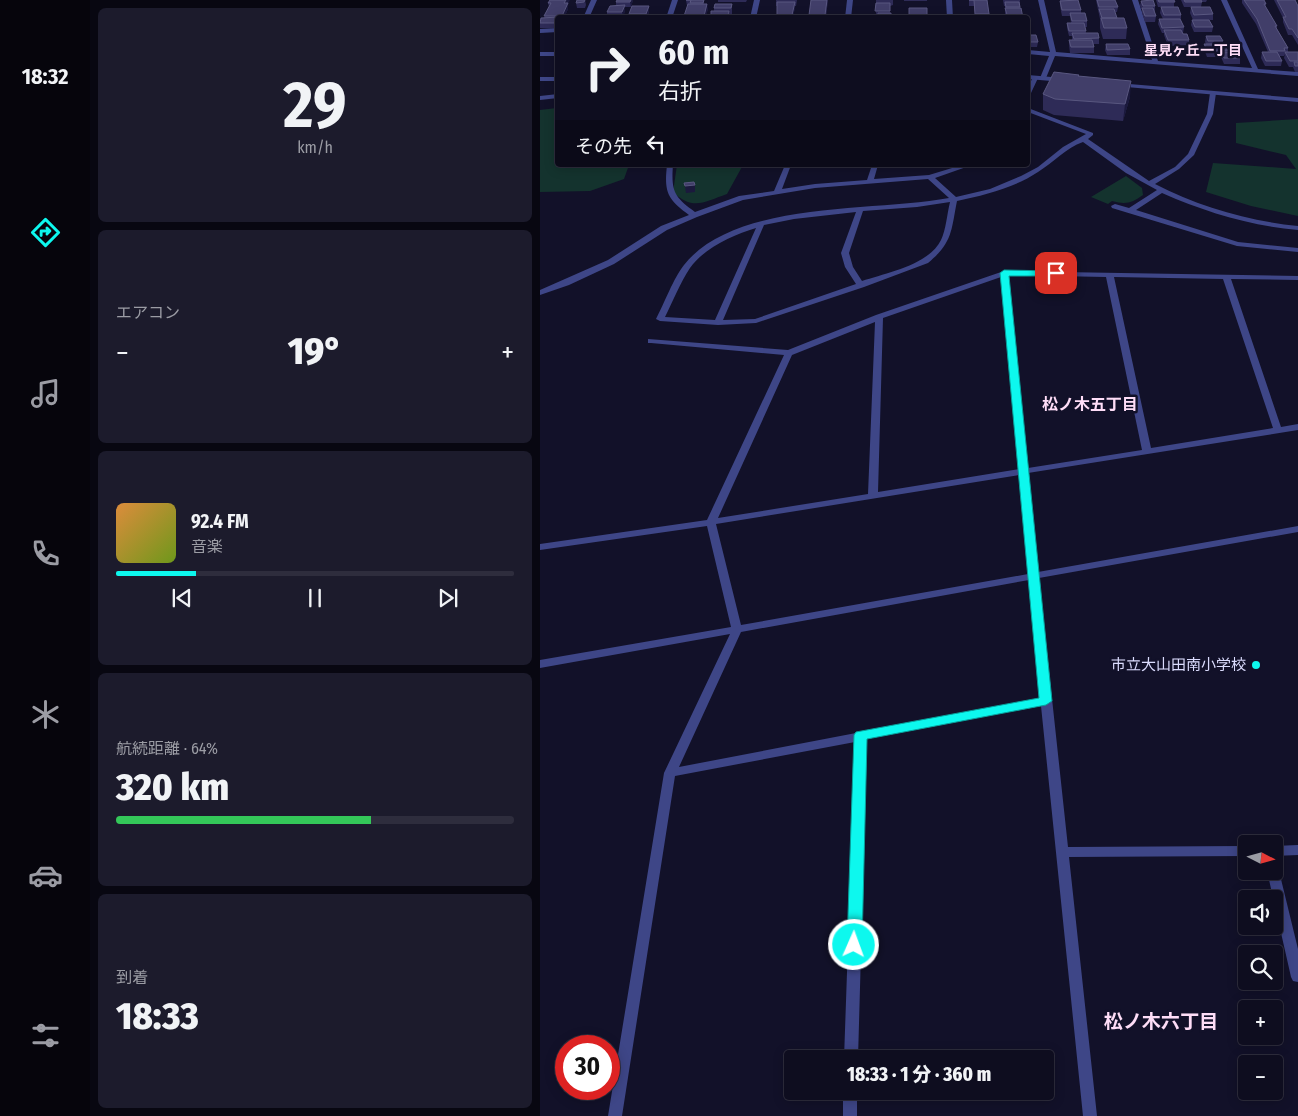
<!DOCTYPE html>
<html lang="ja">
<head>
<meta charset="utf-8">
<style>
  :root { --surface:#0e0d1f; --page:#1c1b2c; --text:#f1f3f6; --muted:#9b9ca4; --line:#2e2d3d; --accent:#0df8ee }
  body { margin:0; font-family:"Fira Sans Condensed","Noto Sans JP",sans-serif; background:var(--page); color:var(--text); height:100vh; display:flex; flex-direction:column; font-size:19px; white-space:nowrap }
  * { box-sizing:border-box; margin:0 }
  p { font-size:16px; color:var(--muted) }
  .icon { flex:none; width:28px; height:28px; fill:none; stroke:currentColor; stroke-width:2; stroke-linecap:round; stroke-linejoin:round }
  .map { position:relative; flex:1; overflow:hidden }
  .side { display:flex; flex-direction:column; gap:8px; padding:8px; background:#080711; width:450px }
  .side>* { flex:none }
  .hud { position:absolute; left:15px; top:15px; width:475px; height:152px; border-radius:5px; box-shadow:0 2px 12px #0003,0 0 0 1px var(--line); background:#0e0d1f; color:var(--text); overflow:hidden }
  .needle { width:32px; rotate:96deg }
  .tools { position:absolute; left:698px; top:835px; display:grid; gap:10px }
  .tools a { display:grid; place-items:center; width:45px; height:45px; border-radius:5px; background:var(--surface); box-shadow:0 2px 12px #0003,0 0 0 1px var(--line); font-size:25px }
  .speed { position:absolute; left:15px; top:1035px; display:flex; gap:10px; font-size:25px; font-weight:700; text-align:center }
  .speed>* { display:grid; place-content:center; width:65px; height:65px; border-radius:50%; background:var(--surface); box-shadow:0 2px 12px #0003,0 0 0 1px var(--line); line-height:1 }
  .speed .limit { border:8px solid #d22; background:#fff; color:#111 }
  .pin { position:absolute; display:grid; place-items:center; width:42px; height:42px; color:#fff; margin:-21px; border-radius:10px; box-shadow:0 2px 8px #0006 }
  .me { position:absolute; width:55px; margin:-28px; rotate:2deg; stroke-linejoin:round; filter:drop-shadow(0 0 4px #0008) }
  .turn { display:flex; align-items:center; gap:18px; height:105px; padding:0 20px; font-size:22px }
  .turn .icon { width:65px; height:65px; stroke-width:2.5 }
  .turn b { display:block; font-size:35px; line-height:42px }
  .then { display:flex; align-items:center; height:48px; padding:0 20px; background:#0003; gap:10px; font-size:19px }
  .big { font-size:38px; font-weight:800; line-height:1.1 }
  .side .card { flex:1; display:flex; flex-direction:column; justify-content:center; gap:8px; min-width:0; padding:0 18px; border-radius:8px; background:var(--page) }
  .side .dial { align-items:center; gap:0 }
  .dial b { font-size:65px; line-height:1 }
  .song { display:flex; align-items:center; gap:15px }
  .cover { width:60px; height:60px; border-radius:8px; background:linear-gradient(135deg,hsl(30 70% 55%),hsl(80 70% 35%)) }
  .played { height:5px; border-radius:2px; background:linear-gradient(90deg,var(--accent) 20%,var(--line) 20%) }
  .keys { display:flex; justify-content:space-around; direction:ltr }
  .heat { display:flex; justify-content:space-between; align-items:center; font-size:28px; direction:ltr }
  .charge { height:8px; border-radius:4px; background:linear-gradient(90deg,#34c759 64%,var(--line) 0) }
  .trip { position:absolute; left:244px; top:1050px; width:270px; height:50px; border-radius:5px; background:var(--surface); box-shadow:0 2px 12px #0003,0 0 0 1px var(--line); font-weight:800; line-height:50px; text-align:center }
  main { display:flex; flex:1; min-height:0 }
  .tab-bar { display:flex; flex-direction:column; width:90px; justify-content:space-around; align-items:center; background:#06050c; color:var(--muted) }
  .tab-bar .icon { width:35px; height:35px }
  .tab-bar .current { color:var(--accent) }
  .tab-bar b { font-size:22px; color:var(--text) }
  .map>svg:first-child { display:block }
  .green { fill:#14332e }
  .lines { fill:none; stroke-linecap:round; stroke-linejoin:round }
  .minor { fill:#3e4687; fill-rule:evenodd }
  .tertiary { fill:#3e4687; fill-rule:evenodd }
  .wall { fill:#2e2b57 }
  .shaded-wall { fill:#1b193d }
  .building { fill:#413e69; stroke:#595780 }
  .route { fill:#0df8ee; stroke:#08a19b }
  .poi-dot { fill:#0df8ee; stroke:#121129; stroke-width:2 }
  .labels { text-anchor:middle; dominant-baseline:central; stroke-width:5; stroke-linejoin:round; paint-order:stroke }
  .far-neighbourhood-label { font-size:14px; font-weight:bold; fill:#feddf7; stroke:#121129 }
  .poi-label { font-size:15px; fill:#dbdcfe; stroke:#121129; text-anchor:end }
  .neighbourhood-label { font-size:16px; font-weight:bold; fill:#feddf7; stroke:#121129 }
  .near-neighbourhood-label { font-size:19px; font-weight:bold; fill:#feddf7; stroke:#121129 }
</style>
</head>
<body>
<main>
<nav class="tab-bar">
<b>18:32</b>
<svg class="icon current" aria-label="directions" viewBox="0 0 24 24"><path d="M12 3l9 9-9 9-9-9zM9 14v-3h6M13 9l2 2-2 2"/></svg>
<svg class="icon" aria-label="music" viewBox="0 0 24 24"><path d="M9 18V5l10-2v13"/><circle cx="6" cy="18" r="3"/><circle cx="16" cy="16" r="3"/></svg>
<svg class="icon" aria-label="phone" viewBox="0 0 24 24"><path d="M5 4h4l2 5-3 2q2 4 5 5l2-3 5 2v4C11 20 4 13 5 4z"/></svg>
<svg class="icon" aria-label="climate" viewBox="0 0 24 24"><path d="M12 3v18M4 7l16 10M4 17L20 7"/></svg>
<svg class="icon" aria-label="car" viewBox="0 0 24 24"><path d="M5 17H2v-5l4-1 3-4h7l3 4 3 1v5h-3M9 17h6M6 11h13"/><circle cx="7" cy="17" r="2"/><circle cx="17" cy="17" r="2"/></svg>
<svg class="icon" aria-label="filters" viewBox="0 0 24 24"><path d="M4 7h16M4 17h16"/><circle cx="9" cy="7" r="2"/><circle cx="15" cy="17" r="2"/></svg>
</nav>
<section class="side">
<div class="card dial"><b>29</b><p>km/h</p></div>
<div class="card"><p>エアコン</p>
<div class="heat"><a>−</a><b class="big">19°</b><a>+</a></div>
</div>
<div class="card">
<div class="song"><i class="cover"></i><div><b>92.4 FM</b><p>音楽</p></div></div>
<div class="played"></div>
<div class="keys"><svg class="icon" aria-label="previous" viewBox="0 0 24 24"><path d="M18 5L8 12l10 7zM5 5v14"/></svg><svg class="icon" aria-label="pause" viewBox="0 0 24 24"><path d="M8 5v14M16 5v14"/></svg><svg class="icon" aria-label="next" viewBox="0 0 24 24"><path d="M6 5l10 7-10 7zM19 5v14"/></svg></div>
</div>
<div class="card"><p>航続距離 · 64%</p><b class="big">320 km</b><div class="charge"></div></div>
<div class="card"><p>到着</p><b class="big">18:33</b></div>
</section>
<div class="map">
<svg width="758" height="1116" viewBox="0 0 758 1116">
  <rect width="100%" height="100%" fill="#121129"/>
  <!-- green -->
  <path class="green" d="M17 108 18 165H89L84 179 50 191 0 192V110Z
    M758 119V216L711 206 666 192 673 163 756 169 746 155 696 143V123Z
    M137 165H203L187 194C164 202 153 211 133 192Z
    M586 176 602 188 603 195C592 203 586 205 572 201L568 204 551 197Z"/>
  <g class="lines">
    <!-- minor -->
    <path class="minor" d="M51 0H57L49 18H43Z
      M132 0H138L132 18H126Z
      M214 0H220L216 18H210Z
      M307 0H313L311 18H305Z
      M406 0H412L413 18H407Z
      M498 0H504L516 52 612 60 592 0H598L618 61 712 68 681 0H687L718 69 758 72V76L515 56 506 78 501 79 500 78 509 56 488 54V50L510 52Z
      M18 28V32L0 33V29Z
      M0 77H18V81H0Z
      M493 77 498 78 491 93 488 95V87Z
      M673 91 676 93 673 114 654 155 639 169 615 184C659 207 709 221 758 226V230C711 226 665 212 622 193L596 210 698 242 758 248V252L697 246 572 208 571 206 575 204 589 208 617 190 586 173 543 142C526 148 514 162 498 172 474 188 445 195 417 201 411 231 413 242 388 263L324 287 216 323 178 325 120 321 116 319C124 304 134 277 144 265 195 200 334 212 409 198L388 179 275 188 203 200 157 217 127 230 74 264 29 285 0 295V290L68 260 121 226 149 215C127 199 124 192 127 165H133C131 191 134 197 155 212L199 196 234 191 245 165H251L242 189 275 184 327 180 332 165H338L334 179 389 175 422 165H432L395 178 416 197 450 189 481 176 498 167 523 147 546 134 488 112V108L553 133V135L548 139 609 181 635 167 648 154 667 114 670 93ZM410 202C407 214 406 230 401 240 389 265 346 273 322 281L313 267 309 253 323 211 377 207ZM316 212 301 253 305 267 316 284 215 319 183 320 224 225 254 219ZM216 228 175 320 125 317C133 301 140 283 150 268 164 248 193 235 216 228Z
      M18 94V98L0 100V96Z
      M464 271 758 276V280L691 279 741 427 758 424V430L488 473 498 572 758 526V532L499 578 528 847 706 846V856L529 857 557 1116H543L501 706 327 739 318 1059H304L315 742 135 776 82 1116H68L124 773 190 634 0 668V660L191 627 167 526 0 550V544L167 520 244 355 111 343H108V339L248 350 336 315ZM468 275 566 277 602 450 488 468ZM461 277 479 469 338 492 343 318ZM574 277 683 279 733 428 611 448ZM335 322 328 494 178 518 252 355ZM479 475 488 574 201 625 176 524ZM489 580 500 698 324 732 321 731 316 733 139 767 201 632Z
      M758 845V855L734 856V846Z
      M734 866 737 868 739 871 758 949V982L753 981 751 977 727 871H734Z
      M303 1091H317V1116H303Z"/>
    <!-- tertiary -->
    <path class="tertiary" d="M0 52H18V56H0Z
      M488 75 523 78 526 80 523 82 488 79Z
      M577 83 758 98V102L575 86 574 85Z"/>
  </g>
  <!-- wall -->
  <path class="wall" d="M45 0 46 5 45 8H37L36 3Z
    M77 0H93L91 7H85V11L83 17 67 15V12L76 5V2Z
    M146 0H164V4L168 9 165 18H144L148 6H147Z
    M178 0H207L206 2H178Z
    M236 0H257L256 6H255L253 18H237V6H236Z
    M271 0H288L286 17 294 18H269Z
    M336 0H353V5L350 6V13L336 16Z
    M364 0H387V1H364Z
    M429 0H447L450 18 435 15 434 6H429Z
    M463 0H480V8L483 18H466L465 14V6H464Z
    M520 0H536L541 10V13L547 21V27H545L546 33 559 38V44H553L554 47V53H530L529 45V40H532V36H529L527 28V23H531L530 16H522L520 6Z
    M556 0H575L578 7 577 12H575L577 18 587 28 586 39H563L560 28V19Z
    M616 0H634V7H618Z
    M641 0H667L666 2H662L661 7H644Z
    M702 0H724L726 4 725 7 737 26V29L748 48V52H758V72H755L753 67H749L744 58 745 54 744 56H739L742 61 741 66H725L721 58 722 52H728L716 24 702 3Z
    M734 0H755L758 6V45L752 35H748L743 22V18Z
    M601 1 615 6V11H614L616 16 615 22H605L602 13V10L600 6Z
    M8 3 28 4V9L24 18H18L17 28H0V20L4 18 9 7Z
    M192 4V14H190V18H171V15L174 11V8Z
    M621 7 641 15V20L644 27 643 33 649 40V45L628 46 624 35V33H622L618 24 619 19H623L620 13Z
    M651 7 673 14V20H669L673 27 672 32H654L651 25 652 20H653L650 13Z
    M109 11 108 16H112V18H90L89 14Z
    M488 35 498 42 497 47H488Z
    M666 36 683 41V44L688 51V53L700 58V64H684L681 57H667L664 49V44H666L665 42Z
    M566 44 590 49V55H567L565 50Z
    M539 75V76L590 97 583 121 514 115 503 110V94Z"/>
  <!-- shaded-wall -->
  <path class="shaded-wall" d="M26 0H30L28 4V9L24 18H22L24 3Z
    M91 0H93L91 7 90 2Z
    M287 0H288L285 18V15Z
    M255 2V7L253 18 252 15Z
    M167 4 168 9 165 18H164Z
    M85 5V11L83 17 82 12Z
    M109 6V11L106 18V14Z
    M591 81 590 97 583 121 585 104Z
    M155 185V192L146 193 145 186Z"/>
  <!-- building -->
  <path class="building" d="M10 0H26L24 3H28L22 16H4L11 3H8Z
    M37 0H45L44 2 36 3Z
    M77 0H91L90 2H76Z
    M146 0H164L163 3H150L151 0Z
    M271 0H287L285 15H269Z
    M429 0H447L449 14H435L434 0Z
    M538 0 541 10H522L520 1Z
    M557 0H575L578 7H559Z
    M613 0 615 6H603L601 1Z
    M618 0H634L635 2H619Z
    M644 0H661L662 2H645Z
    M704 0H724L726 4H724L737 26H735L748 48H744L745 51H730L717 19Z
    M737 0H755L758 6V38L752 29H749L743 17H746Z
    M237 2H255L252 15H237Z
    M465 2H479L480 7H466Z
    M336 3H350V11H335Z
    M148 4H167L164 16H144Z
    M175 4H192L191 8H174Z
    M85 5 82 12H67L70 6Z
    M92 6H109L106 14H89Z
    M621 7H638L641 15H624Z
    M651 7H670L673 14 654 15Z
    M369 8H387V17L369 18Z
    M465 8H481L483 18H468Z
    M602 8H613L616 16H605Z
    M559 9H574L577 18H562Z
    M171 11H189L188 15H171Z
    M338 13H351V18H338Z
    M530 13H545L547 21H532Z
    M66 15H81L80 18H65Z
    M433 15H449L450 18H434Z
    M94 16H112L111 18H93Z
    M294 16V18H281V17Z
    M19 17 18 18 16 23H0L1 18Z
    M375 17H392V18H375Z
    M561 18H584L587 28H564Z
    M619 19H640L644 27 622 28Z
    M652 20H669L673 27H655Z
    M527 23H544L546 31H529Z
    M624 30H641L643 34H647L649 40H628Z
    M532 33H558L559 38 534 39Z
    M488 35H496L498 42H488Z
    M666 36H680L683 41H668Z
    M529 40H552L554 47H531Z
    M566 44H588L590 49 567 50Z
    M664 44H684L688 51H668Z
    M698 52 700 58H684L682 53Z
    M722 52H737L742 61H726Z
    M745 52H758V61H750Z
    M754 62H758V66H755Z
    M514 72 539 75 538 76 591 81 585 104 515 99 503 94Z
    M154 182 155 185 145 186 144 183Z"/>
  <!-- route -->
  <path class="route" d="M464 270 516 271 521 273 516 276H469L512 701 506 705 327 739 322 945 320 949 314 951 309 949 307 945 314 735 316 732 499 698 460 273Z"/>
  <!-- markers -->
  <circle class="poi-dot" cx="716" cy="665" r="5"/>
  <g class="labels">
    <!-- far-neighbourhood labels -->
    <g class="far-neighbourhood-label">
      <text x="653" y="50">星見ヶ丘一丁目</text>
    </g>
    <!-- poi labels -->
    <g class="poi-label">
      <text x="706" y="665">市立大山田南小学校</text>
    </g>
    <!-- neighbourhood labels -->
    <g class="neighbourhood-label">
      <text x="550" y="404">松ノ木五丁目</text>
    </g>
    <!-- near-neighbourhood labels -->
    <g class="near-neighbourhood-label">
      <text x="621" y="1021">松ノ木六丁目</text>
    </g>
  </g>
</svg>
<div class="tools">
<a><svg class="needle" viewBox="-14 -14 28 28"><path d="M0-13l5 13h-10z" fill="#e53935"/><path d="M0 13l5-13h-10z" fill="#9b9ca4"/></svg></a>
<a><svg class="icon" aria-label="sound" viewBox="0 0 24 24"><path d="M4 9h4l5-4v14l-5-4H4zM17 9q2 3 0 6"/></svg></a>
<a><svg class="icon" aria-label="search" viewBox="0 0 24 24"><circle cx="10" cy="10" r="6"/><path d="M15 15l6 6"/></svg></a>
<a>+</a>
<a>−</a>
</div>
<div class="speed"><div class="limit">30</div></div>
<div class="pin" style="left:516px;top:273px;background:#d93025"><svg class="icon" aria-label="arrive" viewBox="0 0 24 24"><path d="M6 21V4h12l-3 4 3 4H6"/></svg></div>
<svg class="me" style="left:314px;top:945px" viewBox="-20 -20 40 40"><circle r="17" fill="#0df8ee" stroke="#fff" stroke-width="3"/><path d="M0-11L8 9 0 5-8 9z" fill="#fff"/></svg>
<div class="trip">18:33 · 1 分 · 360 m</div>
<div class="hud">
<div class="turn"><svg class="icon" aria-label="right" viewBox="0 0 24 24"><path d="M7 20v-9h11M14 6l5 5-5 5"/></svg><div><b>60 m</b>右折</div></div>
<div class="then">その先<svg class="icon" aria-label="left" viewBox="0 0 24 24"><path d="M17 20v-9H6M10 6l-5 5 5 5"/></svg></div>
</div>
</div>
</main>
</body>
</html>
